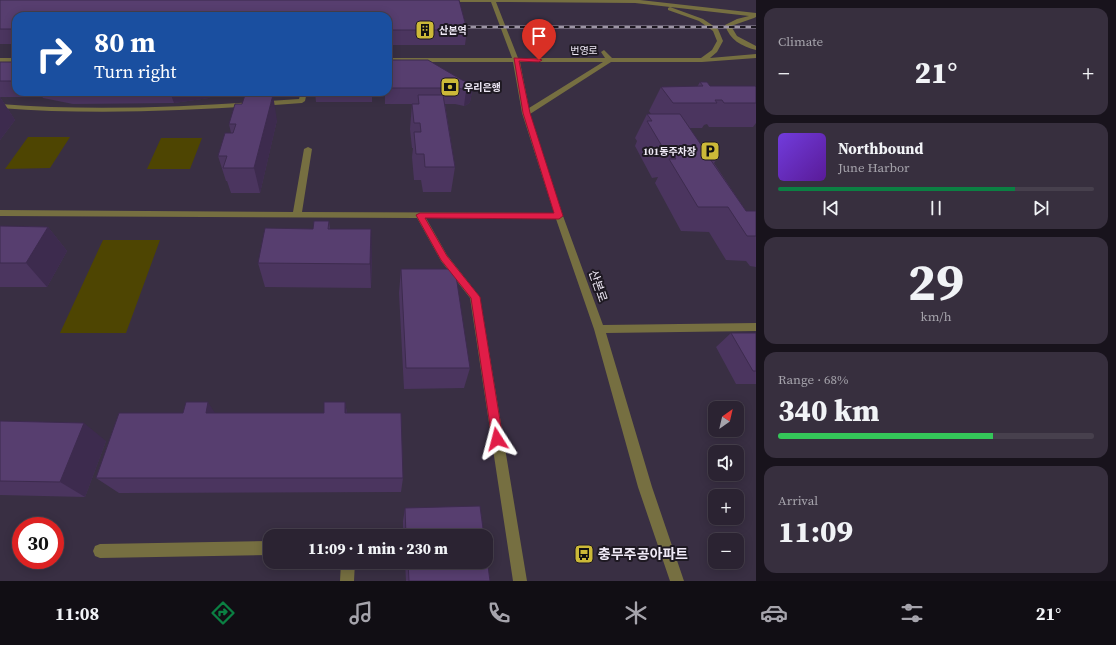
<!DOCTYPE html>
<html lang="en">
<head>
<meta charset="utf-8">
<style>
  :root { --surface:#2b2332; --page:#372f3e; --text:#f1f3f6; --muted:#a6a4ac; --line:#47404d; --accent:#0b8043 }
  body { margin:0; font-family:"Source Serif 4","Noto Sans KR",serif; background:var(--page); color:var(--text); height:100vh; display:flex; flex-direction:column; font-size:15px; white-space:nowrap }
  * { box-sizing:border-box; margin:0 }
  p { font-size:13px; color:var(--muted) }
  .icon { flex:none; width:22px; height:22px; fill:none; stroke:currentColor; stroke-width:2; stroke-linecap:round; stroke-linejoin:round }
  .map { position:relative; flex:1; overflow:hidden }
  .details { display:flex; flex-direction:column; gap:8px; padding:8px; background:#18131c; width:360px }
  .details>* { flex:none }
  .banner { position:absolute; left:12px; top:12px; width:380px; height:84px; border-radius:12px; box-shadow:0 2px 10px #0003,0 0 0 1px var(--line); background:#1a4fa0; color:#fff; overflow:hidden }
  .needle { width:26px; rotate:34deg }
  .tools { position:absolute; left:708px; top:401px; display:grid; gap:8px }
  .tools a { display:grid; place-items:center; width:36px; height:36px; border-radius:8px; background:var(--surface); box-shadow:0 2px 10px #0003,0 0 0 1px var(--line); font-size:20px }
  .speed { position:absolute; left:12px; top:517px; display:flex; gap:8px; font-size:20px; font-weight:700; text-align:center }
  .speed>* { display:grid; place-content:center; width:52px; height:52px; border-radius:50%; background:var(--surface); box-shadow:0 2px 10px #0003,0 0 0 1px var(--line); line-height:1 }
  .speed .limit { border:6px solid #d22; background:#fff; color:#111 }
  .pin { position:absolute; display:grid; place-items:center; width:34px; height:34px; color:#fff; margin:-41px -17px; border-radius:50% 50% 50% 0; rotate:-45deg; box-shadow:0 0 4px #0007 }
  .pin .icon { rotate:45deg }
  .me { position:absolute; width:44px; margin:-22px; rotate:351deg; stroke-linejoin:round; filter:drop-shadow(0 0 3px #0008) }
  .turn { display:flex; align-items:center; gap:14px; height:84px; padding:0 16px; font-size:18px }
  .turn .icon { width:52px; height:52px; stroke-width:2.5 }
  .turn b { display:block; font-size:28px; line-height:34px }
  .big { font-size:30px; font-weight:800; line-height:1.1 }
  .details .tile { flex:1; display:flex; flex-direction:column; justify-content:center; gap:6px; min-width:0; padding:0 14px; border-radius:12px; background:var(--page) }
  .details .dial { align-items:center; gap:0 }
  .dial b { font-size:52px; line-height:1 }
  .song { display:flex; align-items:center; gap:12px }
  .cover { width:48px; height:48px; border-radius:6px; background:linear-gradient(135deg,hsl(260 70% 55%),hsl(270 70% 35%)) }
  .played { height:4px; border-radius:2px; background:linear-gradient(90deg,var(--accent) 75%,var(--line) 75%) }
  .keys { display:flex; justify-content:space-around; direction:ltr }
  .heat { display:flex; justify-content:space-between; align-items:center; font-size:22px; direction:ltr }
  .charge { height:6px; border-radius:3px; background:linear-gradient(90deg,#34c759 68%,var(--line) 0) }
  .trip { position:absolute; left:263px; top:529px; width:230px; height:40px; border-radius:12px; background:var(--surface); box-shadow:0 2px 10px #0003,0 0 0 1px var(--line); font-weight:800; line-height:40px; text-align:center }
  .tab-bar { display:flex; height:64px; justify-content:space-around; align-items:center; background:#110e14; color:var(--muted) }
  .tab-bar .icon { width:28px; height:28px }
  .tab-bar .on { color:var(--accent) }
  .tab-bar b { font-size:18px; color:var(--text) }
  main { display:flex; flex:1; min-height:0 }
  .map>svg:first-child { display:block }
  .green { fill:#4e4502 }
  .lines { fill:none; stroke-linecap:round; stroke-linejoin:round }
  .minor { fill:#766f41; fill-rule:evenodd }
  .rail-casing { stroke:#9d95a5; stroke-width:3 }
  .rail { stroke:#1e1922; stroke-width:2; stroke-dasharray:5.5; stroke-linecap:butt }
  .wall { fill:#4b355f }
  .shaded-wall { fill:#3d2b4e }
  .building { fill:#573e6f; stroke:#3d2b4e }
  .route { fill:#e11d48; stroke:#92132f }
  .labels { text-anchor:middle; dominant-baseline:central; stroke-width:4; stroke-linejoin:round; paint-order:stroke }
  .far-poi-label { font-size:10px; font-weight:bold; fill:#f0eaf7; stroke:#1e1922; text-anchor:start }
  .far-street-label { font-size:10px; fill:#f0eaf7; stroke:#1e1922 }
  .street-label { font-size:12px; fill:#f0eaf7; stroke:#1e1922 }
  .near-poi-label { font-size:14px; font-weight:bold; fill:#f0eaf7; stroke:#1e1922; text-anchor:start }
</style>
</head>
<body>
<main>
<div class="map">
<svg width="756" height="581" viewBox="0 0 756 581">
  <rect width="100%" height="100%" fill="#392f43"/>
  <!-- green -->
  <path class="green" d="M28 137H70L50 168 5 169Z
    M161 138H202L190 169H147Z
    M103 240H160L126 333H60Z"/>
  <g class="lines">
    <!-- minor -->
    <path class="minor" d="M444 0H640L756 13V17L754 18 731 26 737 36 756 46V50C741 46 730 40 725 25L737 19 749 16 635 3 496 2 518 58H605L601 52 604 50 612 58H701L712 50 717 41 713 31 699 21 668 10V8L670 7 703 19 718 29 723 41 717 52 710 58 756 54V58L702 62H611L530 114 563 216 603 325 756 323V331L606 333 652 487 684 581H670L638 487 594 329 556 219 426 218 447 255 480 297 527 581H513L470 298 441 261 417 218 0 216V210L293 212 304 149 308 147 312 149 302 212 554 213 522 113 513 62H388V58H512L491 2H447ZM520 62H603L529 108Z
      M0 58H16V62H0Z
      M301 92H307L305 101 302 103C201 110 101 116 0 108V104C100 112 199 106 299 99Z
      M270 541V555L100 558 95 556 93 551 95 546 100 544Z
      M341 562H355L354 581H340Z"/>
    <!-- rail casing -->
    <g class="rail-casing">
      <path id="rail" d="M454 27H756"/>
    </g>
    <!-- rail -->
    <use href="#rail" class="rail"/>
  </g>
  <!-- wall -->
  <path class="wall" d="M0 0H459L467 30 465 45H388V16H16V44H0Z
    M388 60 462 80 473 86 470 102 468 104 464 106 455 104H445L455 167 451 192H423L421 180H414L412 157 413 148H412L410 129 412 104H385V92H388Z
    M0 62H16V92H40L35 97H0L15 120 0 140Z
    M700 82 710 86 756 87V123L753 127H709L707 124 704 125 702 128H689L706 152 717 159 714 163 746 211H756V267L750 266 746 261 726 260 709 232 681 231 655 183 658 177 652 178 635 146 637 141 635 138 647 114H651L649 111 661 87H697Z
    M40 92H212L209 98 174 103 73 104 43 98Z
    M218 92H278L267 94H218Z
    M315 92H372V102H316Z
    M277 120 260 193H231L227 181H226L218 156 231 133 229 124Z
    M329 221 330 229 372 254 371 288 265 287 258 263 313 229Z
    M0 226 48 227 67 251 47 287H0Z
    M401 269 470 368 464 388 404 389 399 293Z
    M731 333H756V384H736L716 347Z
    M345 402 347 413 403 478 401 492 119 493 96 478 215 413H324Z
    M0 421 106 441 85 497 0 495Z
    M405 508 484 536H403V521Z
    M405 562H486L490 581H406Z"/>
  <!-- shaded-wall -->
  <path class="shaded-wall" d="M473 86 470 102 468 104 464 106 466 90Z
    M32 92H40L35 97Z
    M170 92H212L209 98 174 103Z
    M267 92H278L267 94Z
    M273 95 277 120 260 193 254 168Z
    M0 97 15 120 0 140Z
    M48 227 67 251 47 287 26 263Z
    M371 229 372 254 371 288 370 264Z
    M208 402 220 421 206 413Z
    M345 402 348 421 345 413Z
    M84 423 106 441 85 497 60 482Z"/>
  <!-- building -->
  <path class="building" d="M0 0H459L467 30H388V16H16V29H0Z
    M388 60H428L462 80 470 83 473 86 471 88 466 90 458 88H388Z
    M0 62H16V81H0Z
    M700 82H707L710 86H755L756 87V103H724L722 100H715L717 103H673L661 87 703 86Z
    M245 95H273L254 168H223L227 156H218L225 133H233L236 124H229L235 104H242Z
    M418 95H443L455 167H425L424 154H416L414 132H421L420 123H414L412 104H419Z
    M647 114H680L706 152H712L717 159H710L746 211H756V236H747L728 207H698L669 159H676L672 153H666L647 121H652Z
    M314 221H329L328 229H371L370 264 258 263 265 228 313 229Z
    M0 226 48 227 26 263H0Z
    M401 269H455L470 368H406Z
    M731 333H756V371H753Z
    M186 402H208L206 413H324V402H345V413H401L403 478H96L119 413H183Z
    M0 421 84 423 60 482 0 481Z
    M480 506 484 536H406L405 508Z
    M486 551 490 581H409L408 562H486Z"/>
  <!-- route -->
  <path class="route" d="M514 58 539 59 542 60 539 62 519 61 530 113 563 216 559 219 425 218 447 256 480 297 503 439 501 443 497 445 493 443 492 439 471 298 441 260 416 215 420 213H554L523 113Z"/>
  <!-- icons -->
  <defs>
    <g id="building-square" transform="scale(1)"><rect x="-9" y="-9" width="18" height="18" rx="4" fill="#ccb938" stroke="#1e1922"/><path d="M-4-6H4V6H1V3H-1V6H-4ZM-2.5-4.3h1.7v1.8h-1.7ZM.8-4.3h1.7v1.8H.8ZM-2.5-1h1.7V.8h-1.7ZM.8-1h1.7V.8H.8Z" fill="#111"/></g>
    <g id="bank-square" transform="scale(1)"><rect x="-9" y="-9" width="18" height="18" rx="4" fill="#ccb938" stroke="#1e1922"/><path d="M-6-4H6V4H-6ZM0-2.3a2.3 2.3 0 1 0 0 4.6a2.3 2.3 0 1 0 0-4.6Z" fill="#111"/></g>
    <g id="parking-square" transform="scale(1)"><rect x="-9" y="-9" width="18" height="18" rx="4" fill="#ccb938" stroke="#1e1922"/><path d="M-3.5-5.5H1a3.5 3.5 0 0 1 0 7H-1V5.5H-3.5ZM-1-3.4V-.6H.8a1.4 1.4 0 0 0 0-2.8Z" fill="#111"/></g>
    <g id="bus-square" transform="scale(1)"><rect x="-9" y="-9" width="18" height="18" rx="4" fill="#ccb938" stroke="#1e1922"/><path d="M-5-6H5V4H4V6H2V4H-2V6H-4V4H-5ZM-3.5-4V0h7V-4ZM-3.5 1.2v1.5H-2V1.2ZM2 1.2v1.5H3.5V1.2Z" fill="#111"/></g>
  </defs>
  <g fill-rule="evenodd">
    <use href="#building-square" x="425" y="30"/>
    <use href="#bank-square" x="450" y="87"/>
    <use href="#parking-square" x="710" y="151"/>
    <use href="#bus-square" x="584" y="554"/>
  </g>
  <g class="labels">
    <!-- far-poi labels -->
    <g class="far-poi-label">
      <text x="439" y="30">산본역</text>
      <text x="464" y="87">우리은행</text>
      <text x="696" y="151" text-anchor="end">101동주차장</text>
    </g>
    <!-- far-street labels -->
    <g class="far-street-label">
      <text x="584" y="50">번영로</text>
    </g>
    <!-- street labels -->
    <g class="street-label">
      <text transform="translate(598 286) rotate(71)">산본로</text>
    </g>
    <!-- near-poi labels -->
    <g class="near-poi-label">
      <text x="598" y="554">충무주공아파트</text>
    </g>
  </g>
</svg>
<div class="tools">
<a><svg class="needle" viewBox="-14 -14 28 28"><path d="M0-13l5 13h-10z" fill="#e53935"/><path d="M0 13l5-13h-10z" fill="#a6a4ac"/></svg></a>
<a><svg class="icon" aria-label="sound" viewBox="0 0 24 24"><path d="M4 9h4l5-4v14l-5-4H4zM17 9q2 3 0 6"/></svg></a>
<a>+</a>
<a>−</a>
</div>
<div class="speed"><div class="limit">30</div></div>
<div class="pin" style="left:539px;top:60px;background:#d93025"><svg class="icon" aria-label="arrive" viewBox="0 0 24 24"><path d="M6 21V4h12l-3 4 3 4H6"/></svg></div>
<svg class="me" style="left:497px;top:439px" viewBox="-20 -20 40 40"><path d="M0-17L14 15 0 8-14 15z" fill="#e11d48" stroke="#fff" stroke-width="4"/></svg>
<div class="trip">11:09 · 1 min · 230 m</div>
<div class="banner">
<div class="turn"><svg class="icon" aria-label="right" viewBox="0 0 24 24"><path d="M7 20v-9h11M14 6l5 5-5 5"/></svg><div><b>80 m</b>Turn right</div></div>
</div>
</div>
<section class="details">
<div class="tile"><p>Climate</p>
<div class="heat"><a>−</a><b class="big">21°</b><a>+</a></div>
</div>
<div class="tile">
<div class="song"><i class="cover"></i><div><b>Northbound</b><p>June Harbor</p></div></div>
<div class="played"></div>
<div class="keys"><svg class="icon" aria-label="previous" viewBox="0 0 24 24"><path d="M18 5L8 12l10 7zM5 5v14"/></svg><svg class="icon" aria-label="pause" viewBox="0 0 24 24"><path d="M8 5v14M16 5v14"/></svg><svg class="icon" aria-label="next" viewBox="0 0 24 24"><path d="M6 5l10 7-10 7zM19 5v14"/></svg></div>
</div>
<div class="tile dial"><b>29</b><p>km/h</p></div>
<div class="tile"><p>Range · 68%</p><b class="big">340 km</b><div class="charge"></div></div>
<div class="tile"><p>Arrival</p><b class="big">11:09</b></div>
</section>
</main>
<nav class="tab-bar">
<b>11:08</b>
<svg class="icon on" aria-label="directions" viewBox="0 0 24 24"><path d="M12 3l9 9-9 9-9-9zM9 14v-3h6M13 9l2 2-2 2"/></svg>
<svg class="icon" aria-label="music" viewBox="0 0 24 24"><path d="M9 18V5l10-2v13"/><circle cx="6" cy="18" r="3"/><circle cx="16" cy="16" r="3"/></svg>
<svg class="icon" aria-label="phone" viewBox="0 0 24 24"><path d="M5 4h4l2 5-3 2q2 4 5 5l2-3 5 2v4C11 20 4 13 5 4z"/></svg>
<svg class="icon" aria-label="climate" viewBox="0 0 24 24"><path d="M12 3v18M4 7l16 10M4 17L20 7"/></svg>
<svg class="icon" aria-label="car" viewBox="0 0 24 24"><path d="M5 17H2v-5l4-1 3-4h7l3 4 3 1v5h-3M9 17h6M6 11h13"/><circle cx="7" cy="17" r="2"/><circle cx="17" cy="17" r="2"/></svg>
<svg class="icon" aria-label="filters" viewBox="0 0 24 24"><path d="M4 7h16M4 17h16"/><circle cx="9" cy="7" r="2"/><circle cx="15" cy="17" r="2"/></svg>
<b>21°</b>
</nav>
</body>
</html>
